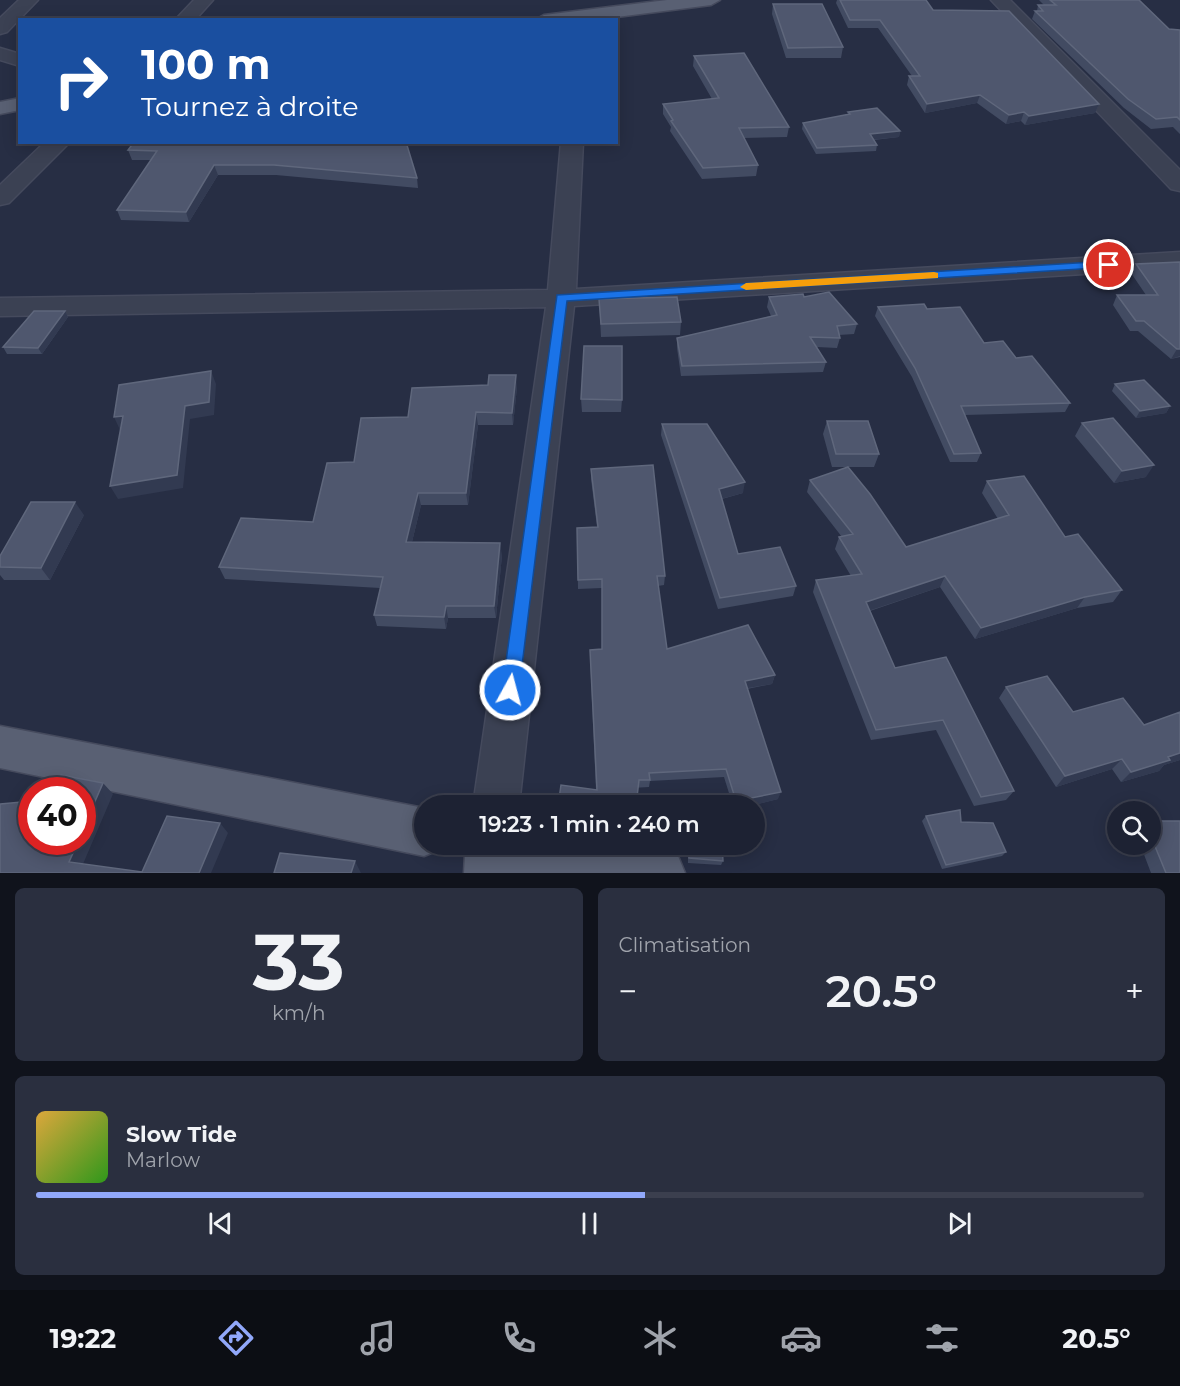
<!DOCTYPE html>
<html lang="fr">
<head>
<meta charset="utf-8">
<style>
  :root { --surface:#1d2233; --page:#2a2f3f; --text:#f1f3f6; --muted:#a0a4ac; --line:#3b3f4e; --accent:#91a8fa }
  body { margin:0; font-family:Montserrat,sans-serif; background:var(--page); color:var(--text); height:100vh; display:flex; flex-direction:column; font-size:22px; white-space:nowrap }
  * { box-sizing:border-box; margin:0 }
  p { font-size:20px; color:var(--muted) }
  .icon { flex:none; width:33px; height:33px; fill:none; stroke:currentColor; stroke-width:2; stroke-linecap:round; stroke-linejoin:round }
  .map { position:relative; height:873px; overflow:hidden }
  .details { display:flex; flex-direction:column; gap:15px; padding:15px; background:#10131c; flex:1 }
  .details>* { flex:none }
  .top-card { position:absolute; left:18px; top:18px; width:600px; height:126px; border-radius:0px; box-shadow:0 3px 15px #0003,0 0 0 2px var(--line); background:#1a4fa0; color:#fff; overflow:hidden }
  .tools { position:absolute; left:1107px; top:801px; display:grid; gap:12px }
  .tools a { display:grid; place-items:center; width:54px; height:54px; border-radius:50%; background:var(--surface); box-shadow:0 3px 15px #0003,0 0 0 2px var(--line); font-size:30px }
  .speed { position:absolute; left:18px; top:777px; display:flex; gap:12px; font-size:30px; font-weight:700; text-align:center }
  .speed>* { display:grid; place-content:center; width:78px; height:78px; border-radius:50%; background:var(--surface); box-shadow:0 3px 15px #0003,0 0 0 2px var(--line); line-height:1 }
  .speed .limit { border:9px solid #d22; background:#fff; color:#111 }
  .pin { position:absolute; display:grid; place-items:center; width:51px; height:51px; color:#fff; margin:-26px; border:3px solid #fff; border-radius:50%; box-shadow:0 2px 6px #0007 }
  .me { position:absolute; width:66px; margin:-33px; rotate:7deg; stroke-linejoin:round; filter:drop-shadow(0 0 4px #0008) }
  .turn { display:flex; align-items:center; gap:21px; height:126px; padding:0 24px; font-size:27px }
  .turn .icon { width:78px; height:78px; stroke-width:2.5 }
  .turn b { display:block; font-size:42px; line-height:51px }
  .big { font-size:45px; font-weight:600; line-height:1.1 }
  .details .tile { flex:1; display:flex; flex-direction:column; justify-content:center; gap:9px; min-width:0; padding:0 21px; border-radius:9px; background:var(--page) }
  .details .dial { align-items:center; gap:0 }
  .dial b { font-size:78px; line-height:1 }
  .song { display:flex; align-items:center; gap:18px }
  .cover { width:72px; height:72px; border-radius:9px; background:linear-gradient(135deg,hsl(40 70% 55%),hsl(110 70% 35%)) }
  .played { height:6px; border-radius:3px; background:linear-gradient(90deg,var(--accent) 55%,var(--line) 55%) }
  .keys { display:flex; justify-content:space-around; direction:ltr }
  .heat { display:flex; justify-content:space-between; align-items:center; font-size:33px; direction:ltr }
  .details .tiles { flex:1; display:grid; gap:15px; grid-template-columns:1fr 1fr }
  .tile:last-child { grid-column:span 2 }
  .trip { position:absolute; left:414px; top:795px; width:351px; height:60px; border-radius:30px; background:var(--surface); box-shadow:0 3px 15px #0003,0 0 0 2px var(--line); font-weight:600; line-height:60px; text-align:center }
  .tab-bar { display:flex; height:96px; justify-content:space-around; align-items:center; background:#0c0e14; color:var(--muted) }
  .tab-bar .icon { width:42px; height:42px }
  .tab-bar .on { color:var(--accent) }
  .tab-bar b { font-size:27px; color:var(--text) }
  .map>svg:first-child { display:block }
  .lines { fill:none; stroke-linecap:round; stroke-linejoin:round }
  .minor-casing { stroke:#454a5d; stroke-width:3 }
  .major-casing { stroke:#454a5d; stroke-width:3 }
  .minor { fill:#3b4153; fill-rule:evenodd }
  .major { fill:#596073; fill-rule:evenodd }
  .wall { fill:#424b62 }
  .shaded-wall { fill:#323a51 }
  .building { fill:#4f576e; stroke:#5f677c; stroke-width:1.5 }
  .route { fill:#1a73e8; stroke:#114b97; stroke-width:1.5 }
  .slow { fill:#f59e0b }
</style>
</head>
<body>
<div class="map">
<svg width="1180" height="873" viewBox="0 0 1180 873">
  <rect width="100%" height="100%" fill="#272e44"/>
  <g class="lines">
    <!-- minor casing -->
    <g class="minor-casing">
      <path id="minor" d="M19 0H38L7 32 0 34V18Z
        M194 0H213L195 20H175Z
        M991 0H1010L1180 170V191L1171 189Z
        M0 48 20 54V66L0 60Z
        M45 142H70L9 203 0 205V185Z
        M561 142H583L576 289 1180 252V268L574 306 519 806H473L546 307 0 316V298L548 290Z"/>
    </g>
    <!-- major casing -->
    <g class="major-casing">
      <path id="major" d="M667 0H720L711 5 593 20H535L544 15Z
        M20 98V110L0 114V102Z
        M0 726 424 808V844H442L441 849 424 856 0 768Z
        M461 844H635L661 849 678 856 685 873H464L465 854Z"/>
    </g>
    <!-- minor -->
    <use href="#minor" class="minor"/>
    <!-- major -->
    <use href="#major" class="major"/>
  </g>
  <!-- wall -->
  <path class="wall" d="M837 0H926L933 10 1099 104 1095 113 1025 125 1021 121 1006 124 977 103 925 113 907 85 909 76H912L878 28H848L836 3Z
    M1039 0H1139L1169 29 1180 30V134L1173 127 1151 129 1124 108 1032 19 1035 11H1037L1038 5H1044Z
    M773 4 843 47 841 58H786L772 14Z
    M694 56 789 127 787 137 744 138 758 165 756 176 702 179 670 131 671 127 663 114V104L712 99 693 66Z
    M848 112 900 131 899 137 874 140 877 145 876 151 816 154 802 129 803 123 847 115Z
    M134 142 417 178 418 188 276 175H218L189 222 121 220 117 210 151 160H132L128 150Z
    M1180 262V357L1171 359 1138 331H1130L1113 305 1117 295H1146L1131 273 1136 264Z
    M769 297H804L857 324 854 334 839 335 840 338 837 348 817 347 826 362 823 372 681 376 677 348V338L771 316 767 307Z
    M599 299 681 322 680 335 601 337Z
    M878 307 927 309 984 343 1016 358 1070 403 1065 412 965 415 981 453 977 462H950L912 377 875 316Z
    M65 311 68 317 42 354H7L3 347Z
    M1115 384 1170 406 1166 413 1136 418 1112 391Z
    M517 387 513 425H478L468 505H421L412 542 502 555 496 618H448L446 629 377 626 374 615 380 588 225 579 219 567 313 522 354 462 408 417Z
    M581 399 622 400 621 412H582Z
    M827 421 879 454 874 467H832L823 434Z
    M1082 423 1146 477 1114 483 1075 436Z
    M662 424 743 493 722 499 738 554 796 586 793 596 718 609 661 435Z
    M591 469 665 576 664 585 658 586 667 649 775 675 772 684 747 689 778 799 750 806H733L724 777 650 781 649 787 596 790 590 659 602 649V588L578 589 577 528 597 527 591 479Z
    M810 480 906 547 998 519 982 493 987 481 1065 537 1122 590 1113 602 1077 608 975 639 940 587 870 611 895 668 1014 791 1006 800 974 806 936 730 871 740 813 592 816 580 851 576 835 549 839 537H842L807 492Z
    M84 515 50 580H4L0 575V556Z
    M1006 687 1073 712 1144 725 1180 712V760L1164 765 1159 771 1121 782 1112 769 1056 787 999 698Z
    M926 816 961 822 1006 852 1002 856 942 869 922 821Z
    M1150 821 1180 873H1151L1140 844H1150Z
    M688 844H722L723 861 721 865 688 863Z"/>
  <!-- shaded-wall -->
  <path class="shaded-wall" d="M980 95 977 103 925 113 927 104Z
    M1099 104 1095 113 1025 125 1029 116Z
    M1024 112 1021 121 1006 124 1009 115Z
    M900 131 899 137 869 140 870 134Z
    M214 165 218 175 189 222 186 212Z
    M65 311 68 317 42 354 38 348Z
    M1177 349H1180V356L1171 359Z
    M211 371 216 384 214 415 190 419 183 488 118 499 110 486Z
    M516 375 517 387 513 425 512 413Z
    M1170 406 1166 413 1136 418 1140 411Z
    M476 412 478 425 468 505 466 493Z
    M123 416 120 430 114 417Z
    M1154 465 1146 477 1114 483 1122 471Z
    M745 482 743 493 717 500 719 489Z
    M418 493 421 505 409 554 406 542Z
    M75 502 84 515 50 580 41 568Z
    M500 543 502 555 496 618 494 606Z
    M945 576 940 587 862 613 866 602Z
    M1085 597 1077 608 975 639 981 628Z
    M446 606 448 618 446 629 444 617Z
    M775 675 772 684 742 689 745 681Z
    M1180 753V760L1164 765 1159 771 1121 782 1131 772Z
    M1122 759 1112 769 1056 787 1065 776Z
    M103 783 113 794 80 871 69 862 78 842H82V831Z
    M781 792 778 799 750 806H735L736 801Z
    M220 823 228 833 211 873H199Z
    M355 861 361 873H351Z"/>
  <!-- building -->
  <path class="building" d="M840 0H926L933 10 1009 11 1099 104 1029 116 1024 112 1009 115 980 95 927 104 909 76H920L880 20H850Z
    M1050 0H1139L1169 29 1180 30V120L1177 117 1156 119 1128 99 1035 11H1043L1038 5H1056Z
    M773 4H822L843 47 788 48Z
    M744 53 789 127 739 128 758 165 703 168 671 121 673 120 663 104 719 98 694 56Z
    M877 108 900 131 870 134 877 145 817 148 803 123 850 114 848 112Z
    M134 142H406L417 178 274 165H214L186 212 117 210 157 151 128 150Z
    M1180 262V349H1177L1144 321H1136L1117 295H1158L1136 264Z
    M829 292 857 324 837 326 840 338 810 337 826 362 682 366 677 338 777 315 769 297 803 294 804 297Z
    M677 297 681 322 601 324 599 299Z
    M924 304 927 309 960 307 984 343 1003 341 1016 358 1032 356 1070 403 961 406 981 453 954 454 915 368 878 307Z
    M34 311H65L38 348 3 347Z
    M584 346H622V400L581 399Z
    M211 371 209 402 185 406 177 475 110 486 123 416 114 417 119 385Z
    M489 375H516L512 413 476 412 466 493H418L406 542 500 543 494 606H446L444 617 374 615 383 577 219 567 241 518 313 522 327 463 354 462 361 418 408 417 412 388 488 385Z
    M1144 380 1170 406 1140 411 1115 384Z
    M1113 418 1154 465 1122 471 1082 423Z
    M827 421H868L879 454H836Z
    M662 424H707L745 482 719 489 738 554 780 547 796 586 720 598Z
    M653 465 665 576H657L667 649 748 625 775 675 745 681 781 792 736 801 726 769 649 773 650 780H639L636 806H558L561 785 597 790 590 650 602 649V579L578 580 577 528 598 527 591 469Z
    M848 467 870 494 906 547 1009 515 987 481 1024 476 1065 537 1078 534 1122 590 1085 597 981 628 945 576 866 602 895 668 946 657 1014 791 981 797 943 720 876 730 816 580 862 574 839 537 853 534 810 480Z
    M31 502H75L41 568 0 567V556Z
    M1047 676 1073 712 1123 698 1144 725 1180 712V753L1168 757 1170 760 1131 772 1122 759 1065 776 1006 687Z
    M61 775 103 783 82 831V790H53Z
    M32 801V842H78L69 862 142 872 167 816 220 823 199 873H0V804Z
    M960 810 961 822 993 823 1006 852 946 865 926 816Z
    M1150 821H1180V873H1166L1150 834Z
    M689 844H722L723 861 689 858Z
    M280 853 355 861 351 873H274Z"/>
  <!-- route -->
  <path class="route" d="M1109 261 1114 265 1113 267 567 301 519 690 517 696 510 698 504 696 502 690 557 295Z"/>
  <!-- slow -->
  <path class="slow" d="M934 272 938 273V278L746 290 740 287 746 283Z"/>
</svg>
<div class="tools">
<a><svg class="icon" aria-label="search" viewBox="0 0 24 24"><circle cx="10" cy="10" r="6"/><path d="M15 15l6 6"/></svg></a>
</div>
<div class="speed"><div class="limit">40</div></div>
<div class="pin" style="left:1109px;top:265px;background:#d93025"><svg class="icon" aria-label="arrive" viewBox="0 0 24 24"><path d="M6 21V4h12l-3 4 3 4H6"/></svg></div>
<svg class="me" style="left:510px;top:690px" viewBox="-20 -20 40 40"><circle r="17" fill="#1a73e8" stroke="#fff" stroke-width="3"/><path d="M0-11L8 9 0 5-8 9z" fill="#fff"/></svg>
<div class="trip">19:23 · 1 min · 240 m</div>
<div class="top-card">
<div class="turn"><svg class="icon" aria-label="right" viewBox="0 0 24 24"><path d="M7 20v-9h11M14 6l5 5-5 5"/></svg><div><b>100 m</b>Tournez à droite</div></div>
</div>
</div>
<section class="details">
<div class="tiles">
<div class="tile dial"><b>33</b><p>km/h</p></div>
<div class="tile"><p>Climatisation</p>
<div class="heat"><a>−</a><b class="big">20.5°</b><a>+</a></div>
</div>
<div class="tile">
<div class="song"><i class="cover"></i><div><b>Slow Tide</b><p>Marlow</p></div></div>
<div class="played"></div>
<div class="keys"><svg class="icon" aria-label="previous" viewBox="0 0 24 24"><path d="M18 5L8 12l10 7zM5 5v14"/></svg><svg class="icon" aria-label="pause" viewBox="0 0 24 24"><path d="M8 5v14M16 5v14"/></svg><svg class="icon" aria-label="next" viewBox="0 0 24 24"><path d="M6 5l10 7-10 7zM19 5v14"/></svg></div>
</div>
</div>
</section>
<nav class="tab-bar">
<b>19:22</b>
<svg class="icon on" aria-label="directions" viewBox="0 0 24 24"><path d="M12 3l9 9-9 9-9-9zM9 14v-3h6M13 9l2 2-2 2"/></svg>
<svg class="icon" aria-label="music" viewBox="0 0 24 24"><path d="M9 18V5l10-2v13"/><circle cx="6" cy="18" r="3"/><circle cx="16" cy="16" r="3"/></svg>
<svg class="icon" aria-label="phone" viewBox="0 0 24 24"><path d="M5 4h4l2 5-3 2q2 4 5 5l2-3 5 2v4C11 20 4 13 5 4z"/></svg>
<svg class="icon" aria-label="climate" viewBox="0 0 24 24"><path d="M12 3v18M4 7l16 10M4 17L20 7"/></svg>
<svg class="icon" aria-label="car" viewBox="0 0 24 24"><path d="M5 17H2v-5l4-1 3-4h7l3 4 3 1v5h-3M9 17h6M6 11h13"/><circle cx="7" cy="17" r="2"/><circle cx="17" cy="17" r="2"/></svg>
<svg class="icon" aria-label="filters" viewBox="0 0 24 24"><path d="M4 7h16M4 17h16"/><circle cx="9" cy="7" r="2"/><circle cx="15" cy="17" r="2"/></svg>
<b>20.5°</b>
</nav>
</body>
</html>
